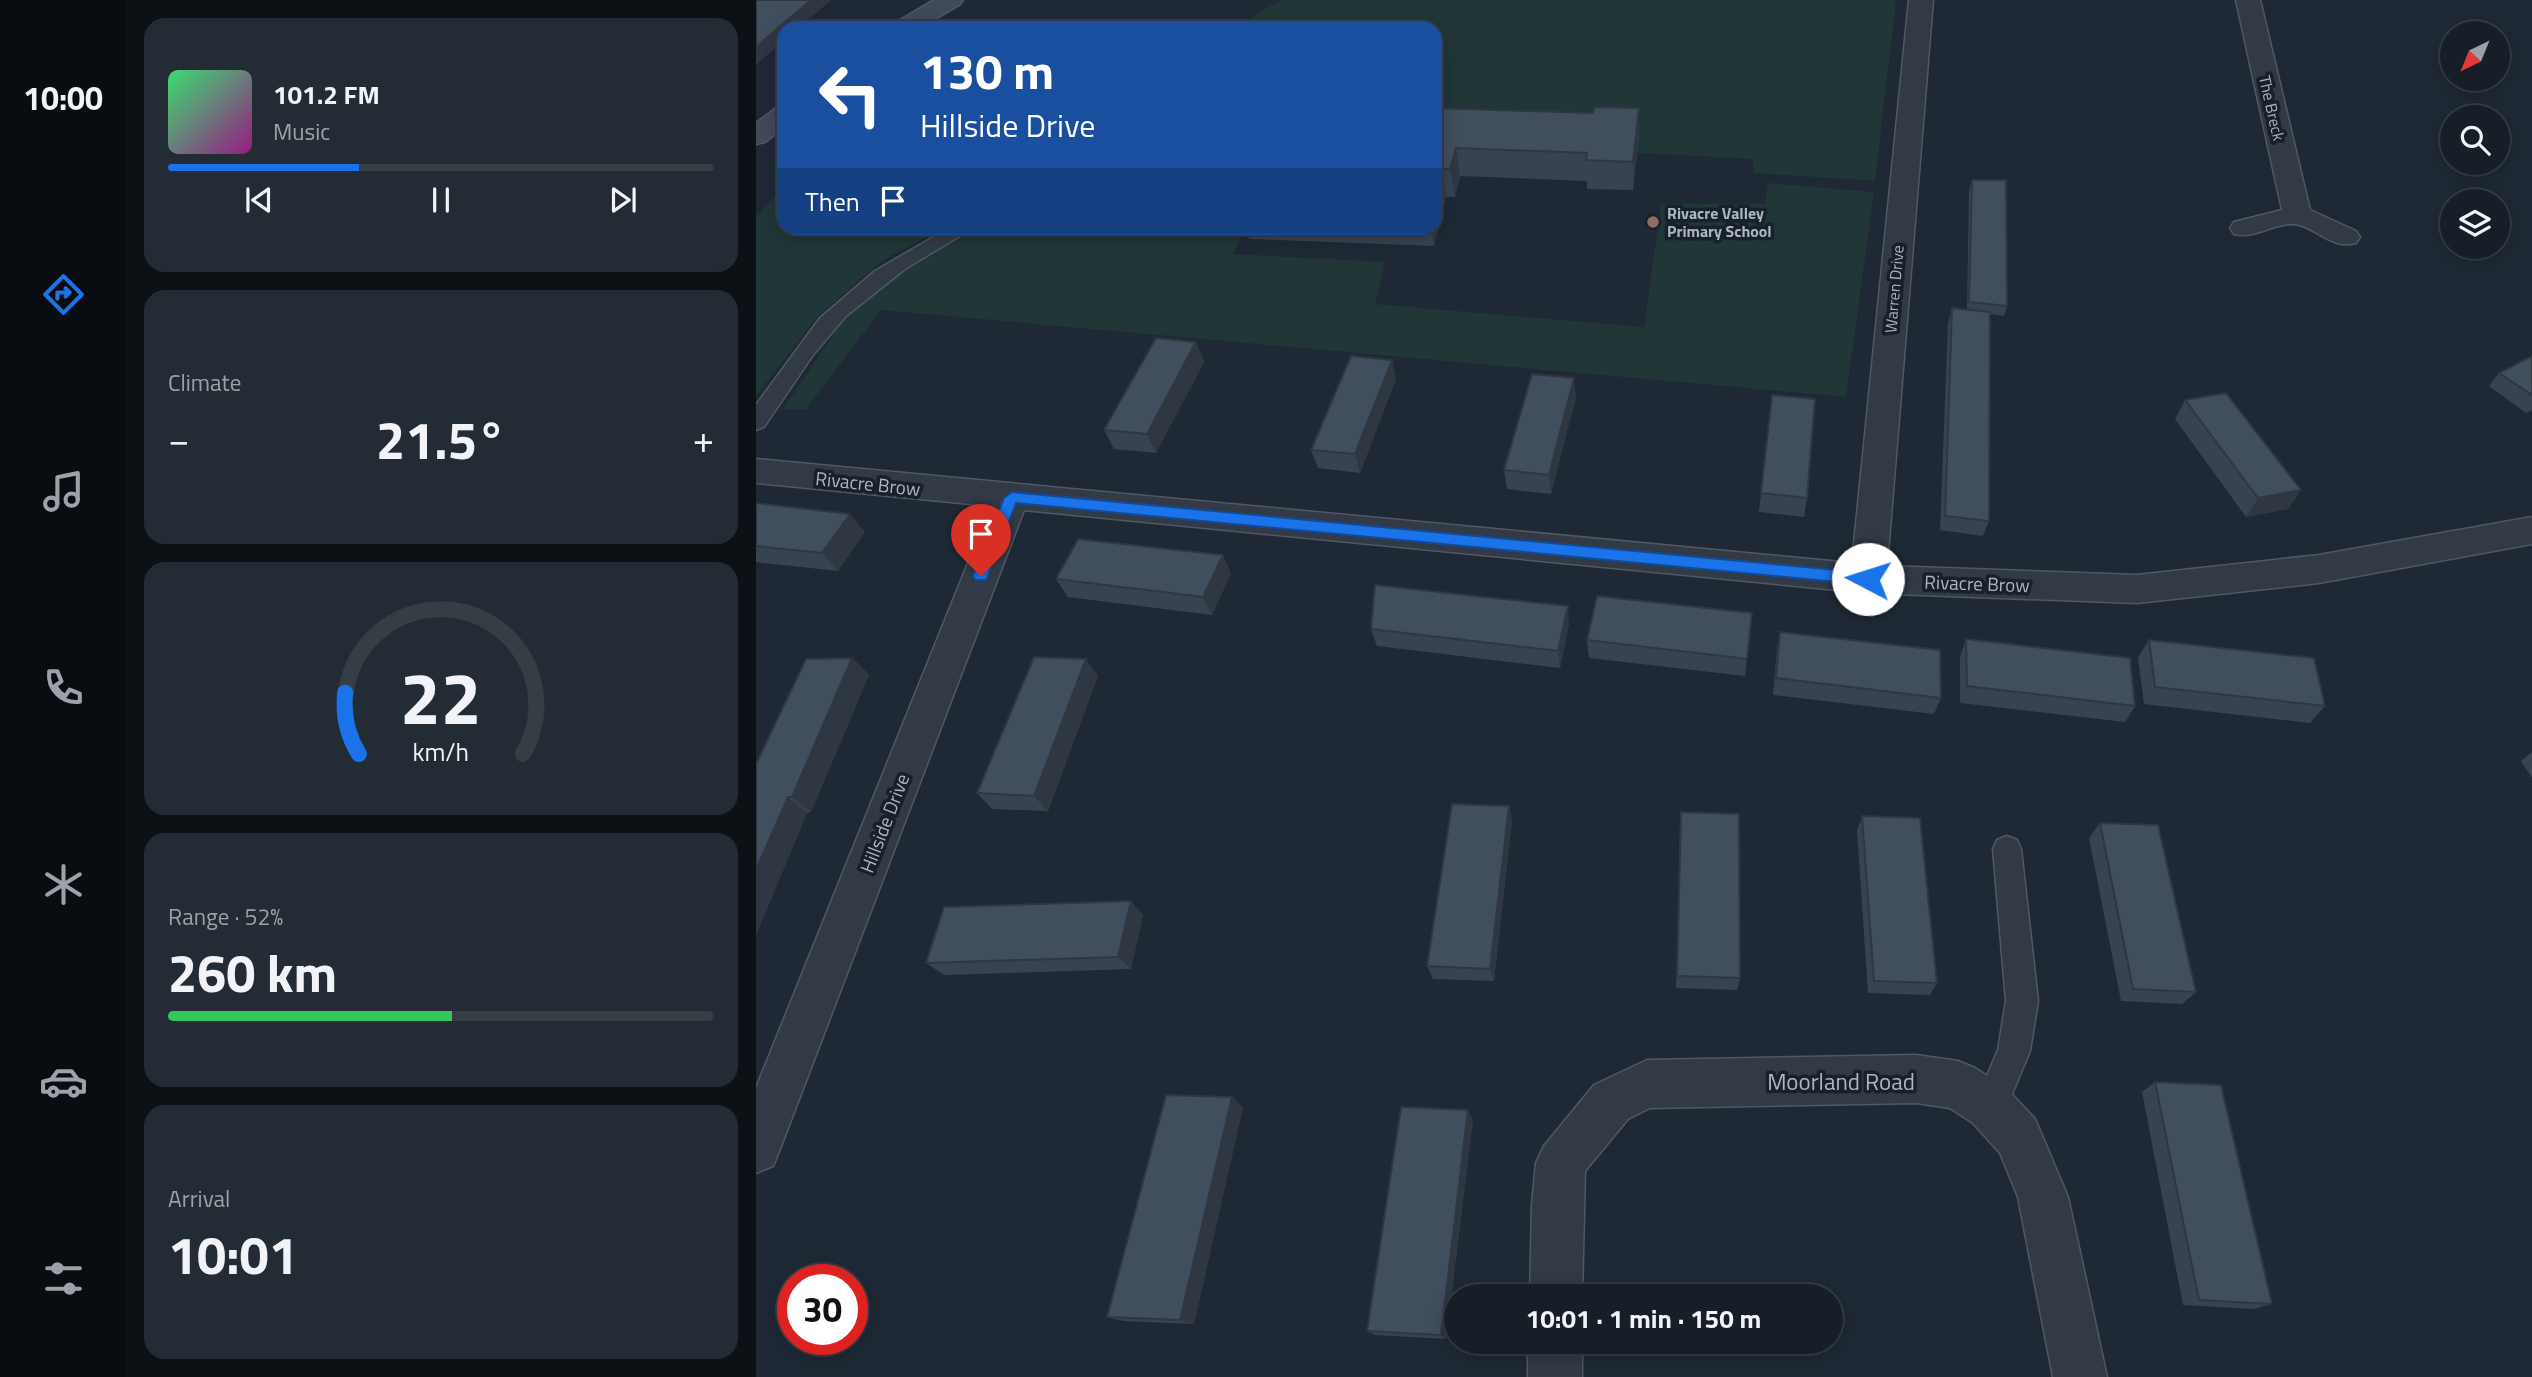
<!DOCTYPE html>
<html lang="en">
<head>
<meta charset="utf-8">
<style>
  :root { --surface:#161f28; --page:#232c34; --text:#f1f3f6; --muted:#9ea2a8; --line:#353d45; --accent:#1a73e8 }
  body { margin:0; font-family:"Titillium Web",sans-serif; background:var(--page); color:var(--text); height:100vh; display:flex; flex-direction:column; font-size:26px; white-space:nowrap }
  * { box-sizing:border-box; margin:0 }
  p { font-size:23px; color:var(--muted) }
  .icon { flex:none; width:38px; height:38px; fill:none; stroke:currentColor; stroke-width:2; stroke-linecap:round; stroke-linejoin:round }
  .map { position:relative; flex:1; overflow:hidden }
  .sheet { display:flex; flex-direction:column; gap:18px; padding:18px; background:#0c1116; width:630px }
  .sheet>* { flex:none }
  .guide { position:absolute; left:21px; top:21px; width:665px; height:214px; border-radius:21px; box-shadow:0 4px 18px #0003,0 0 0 2px var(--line); background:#1a4fa0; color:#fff; overflow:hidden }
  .needle { width:46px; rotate:223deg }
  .buttons { position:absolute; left:1684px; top:21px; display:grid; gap:14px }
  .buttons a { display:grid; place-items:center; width:70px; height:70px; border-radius:50%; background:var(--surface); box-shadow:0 4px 18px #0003,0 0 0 2px var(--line); font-size:35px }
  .speed { position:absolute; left:21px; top:1264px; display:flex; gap:14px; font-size:35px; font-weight:700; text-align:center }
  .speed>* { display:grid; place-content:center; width:91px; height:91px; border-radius:50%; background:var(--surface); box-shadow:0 4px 18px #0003,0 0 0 2px var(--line); line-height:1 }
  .speed .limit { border:10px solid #d22; background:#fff; color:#111 }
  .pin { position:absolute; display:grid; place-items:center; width:60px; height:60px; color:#fff; margin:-72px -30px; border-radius:50% 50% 50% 0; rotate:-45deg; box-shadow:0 0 7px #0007 }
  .pin .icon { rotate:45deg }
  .me { position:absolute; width:77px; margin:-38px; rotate:275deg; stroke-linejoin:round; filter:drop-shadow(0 0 5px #0008) }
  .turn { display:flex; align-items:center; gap:24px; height:147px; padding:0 28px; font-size:32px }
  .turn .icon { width:91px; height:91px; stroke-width:2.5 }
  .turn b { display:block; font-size:49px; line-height:60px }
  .then { display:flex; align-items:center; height:66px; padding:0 28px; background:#0003; gap:14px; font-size:26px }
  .big { font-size:52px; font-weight:700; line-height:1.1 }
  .sheet .widget { flex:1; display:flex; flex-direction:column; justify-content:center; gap:10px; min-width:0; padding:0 24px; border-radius:21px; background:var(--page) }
  .sheet .dial { align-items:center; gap:0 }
  .dial svg { height:182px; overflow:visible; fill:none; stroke:var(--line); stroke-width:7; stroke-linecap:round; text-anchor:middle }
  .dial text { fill:var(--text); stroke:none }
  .song { display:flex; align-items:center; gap:21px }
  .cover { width:84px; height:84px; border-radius:10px; background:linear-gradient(135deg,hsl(140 70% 55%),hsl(310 70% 35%)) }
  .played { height:7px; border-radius:4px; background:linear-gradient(90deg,var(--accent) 35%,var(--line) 35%) }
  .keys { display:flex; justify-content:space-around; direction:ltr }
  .heat { display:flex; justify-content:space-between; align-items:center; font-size:38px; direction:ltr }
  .charge { height:10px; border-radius:5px; background:linear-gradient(90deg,#34c759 52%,var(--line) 0) }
  .trip { position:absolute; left:688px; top:1284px; width:399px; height:70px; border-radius:35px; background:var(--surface); box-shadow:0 4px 18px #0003,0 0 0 2px var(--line); font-weight:700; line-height:70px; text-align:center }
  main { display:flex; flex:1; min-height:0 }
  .tabs { display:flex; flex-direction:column; width:126px; justify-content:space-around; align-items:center; background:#090c10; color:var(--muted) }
  .tabs .icon { width:49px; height:49px }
  .tabs .current { color:var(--accent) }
  .tabs b { font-size:32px; color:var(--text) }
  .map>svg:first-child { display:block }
  .green { fill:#213637 }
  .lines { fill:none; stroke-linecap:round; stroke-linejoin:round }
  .lane-casing { stroke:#4f5864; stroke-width:3 }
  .street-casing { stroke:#4f5864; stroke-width:3 }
  .secondary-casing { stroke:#4f5864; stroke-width:3 }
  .lane { fill:#323a46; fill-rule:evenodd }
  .street { fill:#323a46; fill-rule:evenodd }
  .secondary { fill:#404a59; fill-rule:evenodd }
  .wall { fill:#384351 }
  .shaded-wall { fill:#2e3742 }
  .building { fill:#414e5e; stroke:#2e3742; stroke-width:2 }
  .route { fill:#1a73e8; stroke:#114b97; stroke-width:2 }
  .education-dot { fill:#8d6e63; stroke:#18202a; stroke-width:2.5 }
  .labels { text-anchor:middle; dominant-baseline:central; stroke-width:7; stroke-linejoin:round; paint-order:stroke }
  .far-street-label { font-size:16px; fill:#abb5c3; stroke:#18202a }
  .far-poi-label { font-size:16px; font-weight:bold; fill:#abb5c3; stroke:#18202a; text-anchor:start }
  .street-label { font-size:19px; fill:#abb5c3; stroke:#18202a }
  .near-street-label { font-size:23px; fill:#abb5c3; stroke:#18202a }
</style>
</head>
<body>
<main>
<nav class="tabs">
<b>10:00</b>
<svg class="icon current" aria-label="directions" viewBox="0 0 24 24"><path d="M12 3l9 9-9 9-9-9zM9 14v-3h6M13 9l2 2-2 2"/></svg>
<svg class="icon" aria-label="music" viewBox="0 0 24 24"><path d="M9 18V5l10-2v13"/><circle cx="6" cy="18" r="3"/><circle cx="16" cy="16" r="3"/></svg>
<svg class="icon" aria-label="phone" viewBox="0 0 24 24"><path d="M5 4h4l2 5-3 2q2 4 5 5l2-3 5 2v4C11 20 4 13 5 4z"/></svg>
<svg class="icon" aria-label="climate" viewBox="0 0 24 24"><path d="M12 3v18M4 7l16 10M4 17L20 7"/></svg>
<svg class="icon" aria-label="car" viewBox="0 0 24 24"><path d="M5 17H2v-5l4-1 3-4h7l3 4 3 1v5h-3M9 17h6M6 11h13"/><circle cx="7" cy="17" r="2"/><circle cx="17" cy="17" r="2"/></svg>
<svg class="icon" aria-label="filters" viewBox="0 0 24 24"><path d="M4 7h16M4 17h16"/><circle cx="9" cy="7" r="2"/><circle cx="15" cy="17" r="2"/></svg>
</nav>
<section class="sheet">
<div class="widget">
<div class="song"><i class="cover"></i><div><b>101.2 FM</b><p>Music</p></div></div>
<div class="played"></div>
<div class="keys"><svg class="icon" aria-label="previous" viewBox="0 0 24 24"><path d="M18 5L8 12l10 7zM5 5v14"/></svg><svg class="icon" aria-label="pause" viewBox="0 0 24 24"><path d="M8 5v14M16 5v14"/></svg><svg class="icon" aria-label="next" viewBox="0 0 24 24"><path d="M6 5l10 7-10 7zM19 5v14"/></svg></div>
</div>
<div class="widget"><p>Climate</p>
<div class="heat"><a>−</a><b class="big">21.5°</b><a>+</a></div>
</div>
<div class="widget dial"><svg viewBox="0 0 100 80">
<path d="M14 69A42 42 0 1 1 86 69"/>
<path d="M14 69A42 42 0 0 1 8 42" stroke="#1a73e8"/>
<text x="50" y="56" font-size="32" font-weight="700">22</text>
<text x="50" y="72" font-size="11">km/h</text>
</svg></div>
<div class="widget"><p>Range · 52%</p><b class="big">260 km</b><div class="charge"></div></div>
<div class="widget"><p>Arrival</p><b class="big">10:01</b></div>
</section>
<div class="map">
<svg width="1776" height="1377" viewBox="0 0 1776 1377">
  <rect width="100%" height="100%" fill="#1e2935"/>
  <!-- green -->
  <path class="green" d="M525 0H1140L1119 181 998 173 997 159 881 153 679 136V28H476Z
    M1012 183 1118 192 1090 397 125 310 50 409H27L85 323 132 276 222 228 369 230 371 228H490L477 254 629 262 619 304 888 327 905 204H1009Z
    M28 186V228H188L126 261 61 317 0 396V217Z"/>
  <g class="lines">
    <!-- lane casing -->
    <g class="lane-casing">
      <path id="lane" d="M193 228H217L149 269 90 316 57 355 8 427 0 430V405L64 318 119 271Z
        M1251 836 1261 840 1265 849 1282 1001 1274 1051 1246 1118 1234 1122 1222 1118 1218 1106 1242 1050 1250 1001 1237 849 1241 840Z"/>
    </g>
    <!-- street casing -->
    <g class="street-casing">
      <path id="street" d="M1153 0H1177L1131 566 1381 575 1563 555 1776 517V544L1563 583 1381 603 1112 593 268 510 24 1149 17 1166 0 1173V1088L235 506 0 483V459L1096 563Z
        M1480 0H1504L1554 210 1600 231 1604 237 1600 243C1574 250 1560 226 1538 224 1517 223 1499 239 1478 234L1474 228 1478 222 1526 210Z
        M1160 1055 1202 1061 1219 1068 1251 1089 1279 1119 1312 1197 1351 1377H1297L1262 1197 1244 1153 1217 1123 1194 1108 1160 1103 894 1108 872 1119 829 1171 826 1297H774L776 1205 780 1163 788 1146 838 1085 891 1060Z
        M772 1342H826V1377H772Z"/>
    </g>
    <!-- secondary casing -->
    <g class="secondary-casing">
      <path id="secondary" d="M178 0H207L203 5 164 28H135L139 23Z
        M28 106V127L9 142 0 144V123L19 109Z"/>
    </g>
    <!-- lane -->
    <use href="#lane" class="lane"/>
    <!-- street -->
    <use href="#street" class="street"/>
    <!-- secondary -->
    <use href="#secondary" class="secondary"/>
  </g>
  <!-- wall -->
  <path class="wall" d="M679 108 837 113 883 108V136L877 190 831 189V181L704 176 699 197H690L678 246 493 239 489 228H679Z
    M1216 180 1251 306 1248 316 1234 314 1233 521 1227 536 1184 530 1192 324 1196 308 1211 310 1213 190Z
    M440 342 448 362 400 453 358 449 348 430Z
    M1776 356V410L1770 413 1733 386 1743 373Z
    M640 379 604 473 562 468 555 450Z
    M1016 395 1051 498 1048 517 1003 512Z
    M820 397 795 494 751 489 748 470Z
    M1429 400 1545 490 1532 509 1490 517 1419 419Z
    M0 503 109 532 82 571 0 562Z
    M475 573 456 615 312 597 300 579Z
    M996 613 989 676 833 658 831 640Z
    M813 624 804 668 621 646 615 629Z
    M1024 632 1185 698 1178 714 1017 695 1021 649Z
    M1210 639 1379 706 1369 722 1204 703V657Z
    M1393 640 1569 706 1554 723 1388 704 1382 657Z
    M96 658 113 675 55 812 51 813 0 935V764Z
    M342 676 292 811 236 809 221 793Z
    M1776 752V778L1765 761Z
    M753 806 756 821 738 981 677 979 671 966Z
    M1106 816 1181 983 1174 995 1112 993 1101 831Z
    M1344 823 1440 992 1426 1004 1365 1001 1333 838Z
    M924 827 984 978 981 990 920 988Z
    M387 915 375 969 188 975 170 963Z
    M1399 1082 1516 1304 1498 1309 1427 1305 1386 1092Z
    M487 1107 438 1324 367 1321 351 1317Z
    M717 1120 690 1339 619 1335 611 1331Z"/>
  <!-- shaded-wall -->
  <path class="shaded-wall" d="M55 0H75L43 28H28V41L0 65V47Z
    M883 108V136L877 190V162Z
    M700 148 704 176 699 197 694 169Z
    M686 169 690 197 678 246 675 228H679V195Z
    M440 342 448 362 400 453 391 434Z
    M636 360 640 379 604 473 599 454Z
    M818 378 820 397 795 494 793 475Z
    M1545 490 1532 509 1490 517 1502 498Z
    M94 514 109 532 82 571 66 553Z
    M467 555 475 573 456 615 447 597Z
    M812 606 813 624 804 668 802 651Z
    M96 658 113 675 55 812 36 797Z
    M330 659 342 676 292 811 278 796Z
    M32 797 51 813 0 935V870Z
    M753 806 756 821 738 981 734 969Z
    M375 901 387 915 375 969 362 957Z
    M476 1097 487 1107 438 1324 424 1320Z
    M712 1110 717 1120 690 1339 685 1335Z"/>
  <!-- building -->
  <path class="building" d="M0 0H55L0 47Z
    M838 107 883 108 877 162 830 160 831 153 700 148 694 169H686L679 195V108L837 113Z
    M1216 180H1250L1251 306 1213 302Z
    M1196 308 1234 312 1233 521 1189 516Z
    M400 338 440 342 391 434 348 430Z
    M595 356 636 360 599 454 555 450Z
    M1776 356V395L1743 373Z
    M776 374 818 378 793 475 748 470Z
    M1470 393 1545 490 1502 498 1429 400Z
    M1016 395 1059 399 1051 498 1005 493Z
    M0 503 94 514 66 553 0 546Z
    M322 539 467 555 447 597 300 579Z
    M619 585 812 606 802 651 615 629Z
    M841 596 996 613 991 659 831 640Z
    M1024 632 1184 650 1185 698 1020 678Z
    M1210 639 1374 658 1379 706 1211 686Z
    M1393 640 1558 658 1569 706 1399 687Z
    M278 657 330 659 278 796 221 793Z
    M96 658 36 797H32L0 870V764L50 659Z
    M696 804 753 806 734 969 671 966Z
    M925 812 983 814 984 978 921 976Z
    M1106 816 1164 818 1181 983 1118 981Z
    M1344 823 1402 825 1440 992 1377 989Z
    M375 901 362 957 170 963 188 907Z
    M1399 1082 1465 1085 1516 1304 1443 1300Z
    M410 1095 476 1097 424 1320 351 1317Z
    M645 1107 712 1110 685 1335 611 1331Z"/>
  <!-- route -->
  <path class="route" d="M256 492 1112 573 1119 579 1112 585 260 503 232 576 230 580H220L217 576 248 498Z"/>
  <!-- markers -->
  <circle class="education-dot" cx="897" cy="222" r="7"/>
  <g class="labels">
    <!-- far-street labels -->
    <g class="far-street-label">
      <text transform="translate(1516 108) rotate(77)">The Breck</text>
      <text transform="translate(1138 289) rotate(-85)">Warren Drive</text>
    </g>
    <!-- far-poi labels -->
    <g class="far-poi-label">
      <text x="911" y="213">Rivacre Valley<tspan x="911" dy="18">Primary School</tspan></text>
    </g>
    <!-- street labels -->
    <g class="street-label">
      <text transform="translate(112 483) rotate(6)">Rivacre Brow</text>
      <text transform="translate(1221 583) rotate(2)">Rivacre Brow</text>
      <text transform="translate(128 823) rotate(-69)">Hillside Drive</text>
    </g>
    <!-- near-street labels -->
    <g class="near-street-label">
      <text x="1085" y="1081">Moorland Road</text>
    </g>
  </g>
</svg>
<div class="buttons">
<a><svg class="needle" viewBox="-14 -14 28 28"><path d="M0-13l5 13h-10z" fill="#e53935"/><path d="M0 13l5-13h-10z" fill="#9ea2a8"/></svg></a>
<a><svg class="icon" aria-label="search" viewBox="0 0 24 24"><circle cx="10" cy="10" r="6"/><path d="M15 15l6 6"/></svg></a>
<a><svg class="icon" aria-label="layers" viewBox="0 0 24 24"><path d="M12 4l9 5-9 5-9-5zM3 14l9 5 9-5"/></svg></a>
</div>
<div class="speed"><div class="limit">30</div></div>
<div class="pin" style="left:225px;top:576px;background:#d93025"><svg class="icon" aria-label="arrive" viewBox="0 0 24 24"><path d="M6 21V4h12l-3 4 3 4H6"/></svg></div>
<svg class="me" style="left:1112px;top:579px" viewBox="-20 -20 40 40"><circle r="19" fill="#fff"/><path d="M0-13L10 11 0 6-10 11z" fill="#1a73e8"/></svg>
<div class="trip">10:01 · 1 min · 150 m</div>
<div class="guide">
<div class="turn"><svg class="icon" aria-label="left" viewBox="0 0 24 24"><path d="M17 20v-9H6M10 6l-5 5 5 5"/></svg><div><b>130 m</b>Hillside Drive</div></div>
<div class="then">Then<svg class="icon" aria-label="arrive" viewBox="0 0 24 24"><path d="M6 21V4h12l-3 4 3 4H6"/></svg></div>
</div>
</div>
</main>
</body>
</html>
